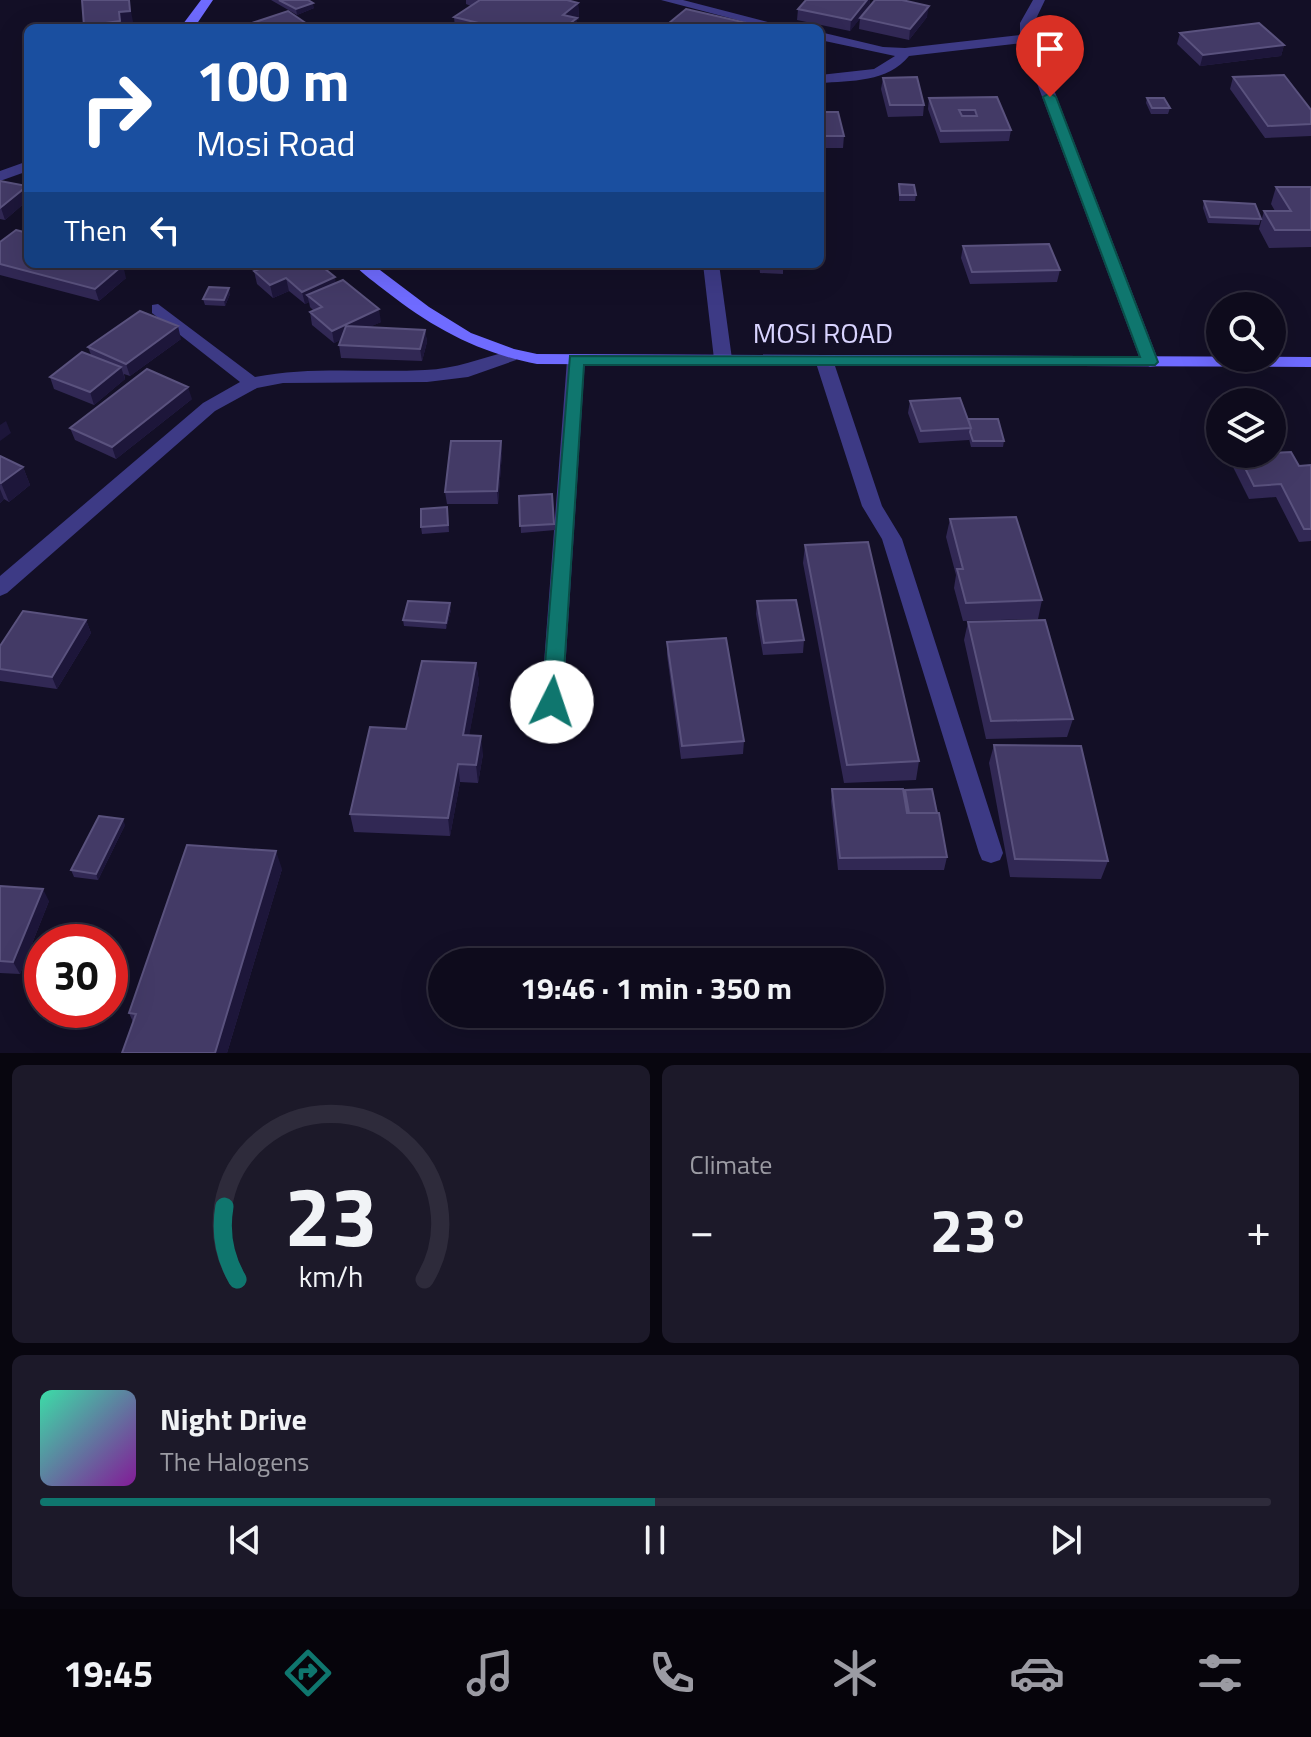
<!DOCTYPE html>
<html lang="en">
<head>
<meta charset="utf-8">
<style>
  :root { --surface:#0e0b1c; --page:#1c1929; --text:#f1f3f6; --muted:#9b9ba3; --line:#2e2b3b; --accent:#0f766e }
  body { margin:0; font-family:"Titillium Web",sans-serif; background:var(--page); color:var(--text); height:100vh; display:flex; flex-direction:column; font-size:30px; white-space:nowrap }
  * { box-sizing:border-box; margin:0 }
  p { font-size:26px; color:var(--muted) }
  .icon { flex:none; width:44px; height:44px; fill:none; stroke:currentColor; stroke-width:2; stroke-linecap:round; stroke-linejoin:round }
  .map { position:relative; height:1053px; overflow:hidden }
  .drawer { display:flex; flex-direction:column; gap:12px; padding:12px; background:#08060f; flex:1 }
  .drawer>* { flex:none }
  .top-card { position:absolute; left:24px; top:24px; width:800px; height:244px; border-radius:12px; box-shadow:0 8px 32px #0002,0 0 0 2px var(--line); background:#1a4fa0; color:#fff; overflow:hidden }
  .buttons { position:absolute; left:1206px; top:292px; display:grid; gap:16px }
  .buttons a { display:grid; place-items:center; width:80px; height:80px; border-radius:50%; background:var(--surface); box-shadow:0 8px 32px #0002,0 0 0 2px var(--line); font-size:40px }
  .speed { position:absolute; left:24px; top:924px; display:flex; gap:16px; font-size:40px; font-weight:700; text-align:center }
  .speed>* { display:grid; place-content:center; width:104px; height:104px; border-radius:50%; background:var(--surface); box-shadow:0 8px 32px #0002,0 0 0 2px var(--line); line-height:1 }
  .speed .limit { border:12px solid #d22; background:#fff; color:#111 }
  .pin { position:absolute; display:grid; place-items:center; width:68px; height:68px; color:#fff; margin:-82px -34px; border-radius:50% 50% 50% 0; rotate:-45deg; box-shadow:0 0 8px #0007 }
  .pin .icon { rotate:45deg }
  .me { position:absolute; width:88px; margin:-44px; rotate:4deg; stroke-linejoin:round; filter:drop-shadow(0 0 6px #0008) }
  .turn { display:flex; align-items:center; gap:28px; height:168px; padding:0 40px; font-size:36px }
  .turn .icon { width:104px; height:104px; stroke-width:2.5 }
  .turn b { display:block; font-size:56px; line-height:68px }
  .then { display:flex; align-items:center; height:76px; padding:0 40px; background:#0003; gap:16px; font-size:30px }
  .big { font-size:60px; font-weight:700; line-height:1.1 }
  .drawer .card { flex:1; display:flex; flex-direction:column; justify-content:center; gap:12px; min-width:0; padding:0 28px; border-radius:12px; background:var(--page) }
  .drawer .dial { align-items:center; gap:0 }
  .dial svg { height:208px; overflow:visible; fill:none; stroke:var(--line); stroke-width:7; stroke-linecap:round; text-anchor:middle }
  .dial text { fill:var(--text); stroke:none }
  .song { display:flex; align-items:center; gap:24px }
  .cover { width:96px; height:96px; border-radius:12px; background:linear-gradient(135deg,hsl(160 70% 55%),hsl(290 70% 35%)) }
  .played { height:8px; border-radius:4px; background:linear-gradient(90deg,var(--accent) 50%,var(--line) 50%) }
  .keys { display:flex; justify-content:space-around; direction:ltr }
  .heat { display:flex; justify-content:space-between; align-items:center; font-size:44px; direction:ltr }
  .drawer .tiles { flex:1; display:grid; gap:12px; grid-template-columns:1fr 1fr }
  .card:last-child { grid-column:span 2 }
  .trip { position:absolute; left:428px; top:948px; width:456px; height:80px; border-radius:40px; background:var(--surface); box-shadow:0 8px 32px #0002,0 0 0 2px var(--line); font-weight:700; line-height:80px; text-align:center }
  .menu { display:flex; height:128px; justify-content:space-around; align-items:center; background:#06040b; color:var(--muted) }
  .menu .icon { width:56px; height:56px }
  .menu .selected { color:var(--accent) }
  .menu b { font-size:36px; color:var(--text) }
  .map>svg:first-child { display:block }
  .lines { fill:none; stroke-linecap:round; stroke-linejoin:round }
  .street { fill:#3d3a85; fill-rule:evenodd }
  .secondary { fill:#6f6bff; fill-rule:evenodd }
  .wall { fill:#312854 }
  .shaded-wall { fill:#1d163a }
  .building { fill:#433a66; stroke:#5a527e; stroke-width:2; fill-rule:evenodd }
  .route { fill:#0f766e; stroke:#0a4d48; stroke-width:2 }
  .labels { text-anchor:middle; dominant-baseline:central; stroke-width:8; stroke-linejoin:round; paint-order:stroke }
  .street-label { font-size:28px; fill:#d9d4ff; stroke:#130f26 }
</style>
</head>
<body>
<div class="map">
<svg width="1311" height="1053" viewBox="0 0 1311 1053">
  <rect width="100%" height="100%" fill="#130f26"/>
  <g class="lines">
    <!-- street -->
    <path class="street" d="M661 0H683L791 28H768Z
      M1033 0H1045L1034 23V38L1159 362 1156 366 1150 367 1141 362 1022 43 909 56C888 82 851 81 820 83V75L874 69 895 56 820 40V32L883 47 905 48 1020 35V23Z
      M28 161V171L0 181V171Z
      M703 264H719L732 359 723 364 714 359Z
      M158 304 255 377C311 366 368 373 425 370 456 369 481 358 510 351L519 356 516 360 468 377 427 382 283 383 257 388 215 411 7 593 0 596V576L203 403 240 382 152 313V305Z
      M576 355 585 360 563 702 560 708 552 711 544 708 541 702 567 360Z
      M824 355 833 360 882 506 902 539 1003 853 1000 860 991 863 982 860 979 853 882 539 862 506 815 360Z"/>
    <!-- secondary -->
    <path class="secondary" d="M201 0H213L194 28H180Z
      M354 264H372L429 307 471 333 514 349 537 354 1311 357V367L537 364C479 353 433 328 387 292 376 283 363 275 354 264Z"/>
  </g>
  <!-- wall -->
  <path class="wall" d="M271 0H308L314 8 297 15Z
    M466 0H567L578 3 579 19 577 20V28H455L454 17 471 6 466 4Z
    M806 0H870L869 8 927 17 909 40 859 29 860 18 850 31 797 20 798 9Z
    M1180 33 1284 45 1281 56 1200 66 1177 44Z
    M1233 77 1311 110V136L1265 138 1230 89Z
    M883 78 924 105 923 116 888 117 881 89Z
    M997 97 1011 130 1009 141 940 143 928 109 929 98Z
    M1147 98 1170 108 1168 114H1151L1146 103Z
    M820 112 844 136 843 148H820Z
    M0 181 27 186 28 190V200L5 220 0 219Z
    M899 184 916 195 915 201H899Z
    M1276 187H1311V247L1269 248 1259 229 1264 211H1275L1271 204Z
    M1204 201 1261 219 1259 225 1208 223 1203 208Z
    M28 222V264L126 278 99 301 0 275V242L28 233 25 225Z
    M963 246 1060 270 1057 282 970 284 961 258Z
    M759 264H783V274L760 273Z
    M254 271 336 282 381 322 369 327 425 330 427 342 422 361 341 358 339 345 340 340 334 343 312 325 310 312 314 311 310 307 309 302 305 304 289 291 273 298 257 284Z
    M230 294 225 306 205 305 203 299Z
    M181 339 130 376 124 374 125 379 94 405 54 389 50 377 91 355 88 347Z
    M192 399 116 459 75 440 70 428Z
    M910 401 968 419 1004 441 1003 447H971L969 439V440L919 443 908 413Z
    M501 441 502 453 498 504H447L445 492Z
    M1238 454 1299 466 1311 465V541L1299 542 1276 497 1249 499 1233 467Z
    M0 456 23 467 30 485 9 502 4 499 0 503Z
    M552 494 555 530 521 533 519 496Z
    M448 514 449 532 422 534 421 527Z
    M950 519 1042 600 1038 619 963 621 954 588 956 575 946 537Z
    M805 545 919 761 916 780 844 783 803 563Z
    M757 601 804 640 803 653 763 655 756 614Z
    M451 610 446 629 404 626 403 620Z
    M86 620 91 633 57 689 0 681V646Z
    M968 622 1073 719 1067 737 986 739 964 640Z
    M667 642 744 741 743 754 681 759 667 655Z
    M476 663 479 682 469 735 483 754 478 783 460 782 450 836 354 832 350 814 406 729Z
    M994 745 1108 861 1101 879 1010 877 989 763Z
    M832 789 904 794 905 790 947 857 944 870H838L831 801Z
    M125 825 98 880 74 877 71 870Z
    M282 869 227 1053H122L133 1022 129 1013Z
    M0 886 49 901 20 974 0 973Z"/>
  <!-- shaded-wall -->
  <path class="shaded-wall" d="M129 0 133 22 122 23 123 28H84V26Z
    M867 0H870L869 8 850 31 851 20Z
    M313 3 314 8 297 15 296 9Z
    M578 3 579 19 577 20V28H563V15Z
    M929 6 927 17 909 40 910 29Z
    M1284 45 1281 56 1200 66 1203 55Z
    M27 186 28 200 5 220 1 208Z
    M123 265 126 278 99 301 95 289Z
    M335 277 337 290 307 295 309 302 305 304 302 292Z
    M286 278 289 291 273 298 270 285Z
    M229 288 230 294 225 306 224 300Z
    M379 309 381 322 334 343 332 331Z
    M178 326 181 339 130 376 126 364Z
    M425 330 427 342 422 361 420 349Z
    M121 367 125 379 94 405 90 392Z
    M188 387 192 399 116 459 112 447Z
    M6 421 11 433 0 441V425Z
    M501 441 502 453 498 504 497 491Z
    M23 467 30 485 9 502 1 483Z
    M0 489 4 499 0 503Z
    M450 603 451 610 446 629V623Z
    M86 620 91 633 57 689 52 677Z
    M476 663 479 682 466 753 463 735Z
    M481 736 483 754 478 783 476 765Z
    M458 764 460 782 450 836 448 818Z
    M123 819 125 825 98 880 96 874Z
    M276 851 282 869 227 1053H215Z
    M43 889 49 901 20 974 13 962Z"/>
  <!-- building -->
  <path class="building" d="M82 0H129L130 11 119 12 120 21 84 26Z
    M279 0H308L313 3 296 9Z
    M480 0H567L578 3 563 15 577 18 564 28H499L454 17Z
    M806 0H867L851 20 798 9Z
    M875 0H902L929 6 910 29 860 18Z
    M686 9 768 28H663Z
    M288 11 313 28H250L246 25Z
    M1259 23 1284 45 1203 55 1180 33Z
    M1284 75 1311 110V124L1268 126 1233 77Z
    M917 77 924 105H890L883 78Z
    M997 97 1011 130 941 131 929 98ZM959 110H975L977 116H962Z
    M1147 98H1164L1170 108H1152Z
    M820 112H838L844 136H820Z
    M0 181 27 186 0 208Z
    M899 184 914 185 916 195H900Z
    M1276 187H1311V230H1275L1264 211H1291Z
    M1204 201 1255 204 1261 219 1210 217Z
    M16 230 28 233V264H118L123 265 95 289 0 264V242Z
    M1049 244 1060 270 972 272 963 246Z
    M272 264H319L335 277 302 292 286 278 270 285 254 271Z
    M760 264H783L784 267H760Z
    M343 280 379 309 332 331 310 312 322 307 307 295Z
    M209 287 229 288 224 300 203 299Z
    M140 311 178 326 126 364 88 347Z
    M346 326 425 330 420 349 339 345Z
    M82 352 121 367 90 392 50 377Z
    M147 369 188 387 112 447 70 428Z
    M960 398 971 428 921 431 910 401Z
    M968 419H998L1004 441H973L970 432 971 428Z
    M451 441H501L497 491 445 492Z
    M1291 452 1299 466 1311 465V529H1304L1281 484 1254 486 1238 454H1272V453Z
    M0 456 23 467 1 483H0Z
    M552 494 554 524 520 526 519 496Z
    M447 507 448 525 421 527V509Z
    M1016 517 1042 600 966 603 957 569H963L950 519Z
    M868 542 919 761 847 765 805 545Z
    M796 600 804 640 764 643 757 601Z
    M408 601 450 603 446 623 403 620Z
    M23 611 86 620 52 677 0 669V646Z
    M1045 620 1073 719 991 721 968 622Z
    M726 638 744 741 682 746 667 642Z
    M422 661 476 663 463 735 481 736 476 765 458 764 448 818 350 814 370 727 406 729Z
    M994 745 1081 746 1108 861 1015 859Z
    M832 789H903L907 813H939L947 857 840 858Z
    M932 789 937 813H909L905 790Z
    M99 816 123 819 96 874 71 870Z
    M187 845 276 851 215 1053H122L136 1014 129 1013Z
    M0 886 43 889 13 962 0 961Z"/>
  <!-- route -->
  <path class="route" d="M1050 93 1056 97 1158 362 1155 365H584L562 702 559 708H545L542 702 570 356 1140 357 1043 97Z"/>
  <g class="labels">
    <!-- street labels -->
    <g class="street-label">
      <text x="823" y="332">MOSI ROAD</text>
    </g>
  </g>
</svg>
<div class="buttons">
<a><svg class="icon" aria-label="search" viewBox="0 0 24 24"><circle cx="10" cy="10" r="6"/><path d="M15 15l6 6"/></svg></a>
<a><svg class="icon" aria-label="layers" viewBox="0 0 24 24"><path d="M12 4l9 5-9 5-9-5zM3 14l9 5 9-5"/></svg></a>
</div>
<div class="speed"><div class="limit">30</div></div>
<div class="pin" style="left:1050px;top:97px;background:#d93025"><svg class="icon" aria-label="arrive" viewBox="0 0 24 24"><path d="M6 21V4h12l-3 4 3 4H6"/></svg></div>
<svg class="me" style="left:552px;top:702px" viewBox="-20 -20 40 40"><circle r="19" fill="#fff"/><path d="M0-13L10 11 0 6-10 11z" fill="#0f766e"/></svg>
<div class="trip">19:46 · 1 min · 350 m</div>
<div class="top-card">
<div class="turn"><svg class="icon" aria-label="right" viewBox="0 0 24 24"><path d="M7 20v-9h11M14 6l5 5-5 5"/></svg><div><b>100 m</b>Mosi Road</div></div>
<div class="then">Then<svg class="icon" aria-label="left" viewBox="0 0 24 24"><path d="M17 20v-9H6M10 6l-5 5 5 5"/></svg></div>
</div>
</div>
<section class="drawer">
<div class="tiles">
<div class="card dial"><svg viewBox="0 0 100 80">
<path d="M14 69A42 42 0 1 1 86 69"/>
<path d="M14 69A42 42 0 0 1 9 41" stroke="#0f766e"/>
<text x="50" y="56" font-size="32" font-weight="700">23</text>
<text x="50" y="72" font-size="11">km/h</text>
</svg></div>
<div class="card"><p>Climate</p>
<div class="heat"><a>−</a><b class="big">23°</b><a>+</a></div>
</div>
<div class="card">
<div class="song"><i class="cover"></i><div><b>Night Drive</b><p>The Halogens</p></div></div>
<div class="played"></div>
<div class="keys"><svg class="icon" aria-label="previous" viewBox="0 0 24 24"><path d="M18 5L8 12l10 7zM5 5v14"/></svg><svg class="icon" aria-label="pause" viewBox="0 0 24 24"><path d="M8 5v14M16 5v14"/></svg><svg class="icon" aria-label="next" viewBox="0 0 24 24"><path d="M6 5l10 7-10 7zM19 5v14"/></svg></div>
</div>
</div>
</section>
<nav class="menu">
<b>19:45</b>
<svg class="icon selected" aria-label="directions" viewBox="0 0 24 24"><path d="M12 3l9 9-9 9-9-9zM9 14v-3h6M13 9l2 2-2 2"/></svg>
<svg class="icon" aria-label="music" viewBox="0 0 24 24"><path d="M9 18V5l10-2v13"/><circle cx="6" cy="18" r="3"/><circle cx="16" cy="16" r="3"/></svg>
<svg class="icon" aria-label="phone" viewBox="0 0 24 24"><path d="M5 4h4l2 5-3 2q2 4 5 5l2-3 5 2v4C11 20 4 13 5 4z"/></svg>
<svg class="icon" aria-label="climate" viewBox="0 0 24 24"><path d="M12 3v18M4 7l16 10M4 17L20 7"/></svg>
<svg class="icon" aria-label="car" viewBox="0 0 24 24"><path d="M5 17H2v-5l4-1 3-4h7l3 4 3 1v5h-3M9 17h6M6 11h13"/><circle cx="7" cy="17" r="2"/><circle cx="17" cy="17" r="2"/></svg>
<svg class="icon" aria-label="filters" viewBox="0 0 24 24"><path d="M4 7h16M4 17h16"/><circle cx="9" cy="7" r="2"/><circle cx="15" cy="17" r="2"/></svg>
</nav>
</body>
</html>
